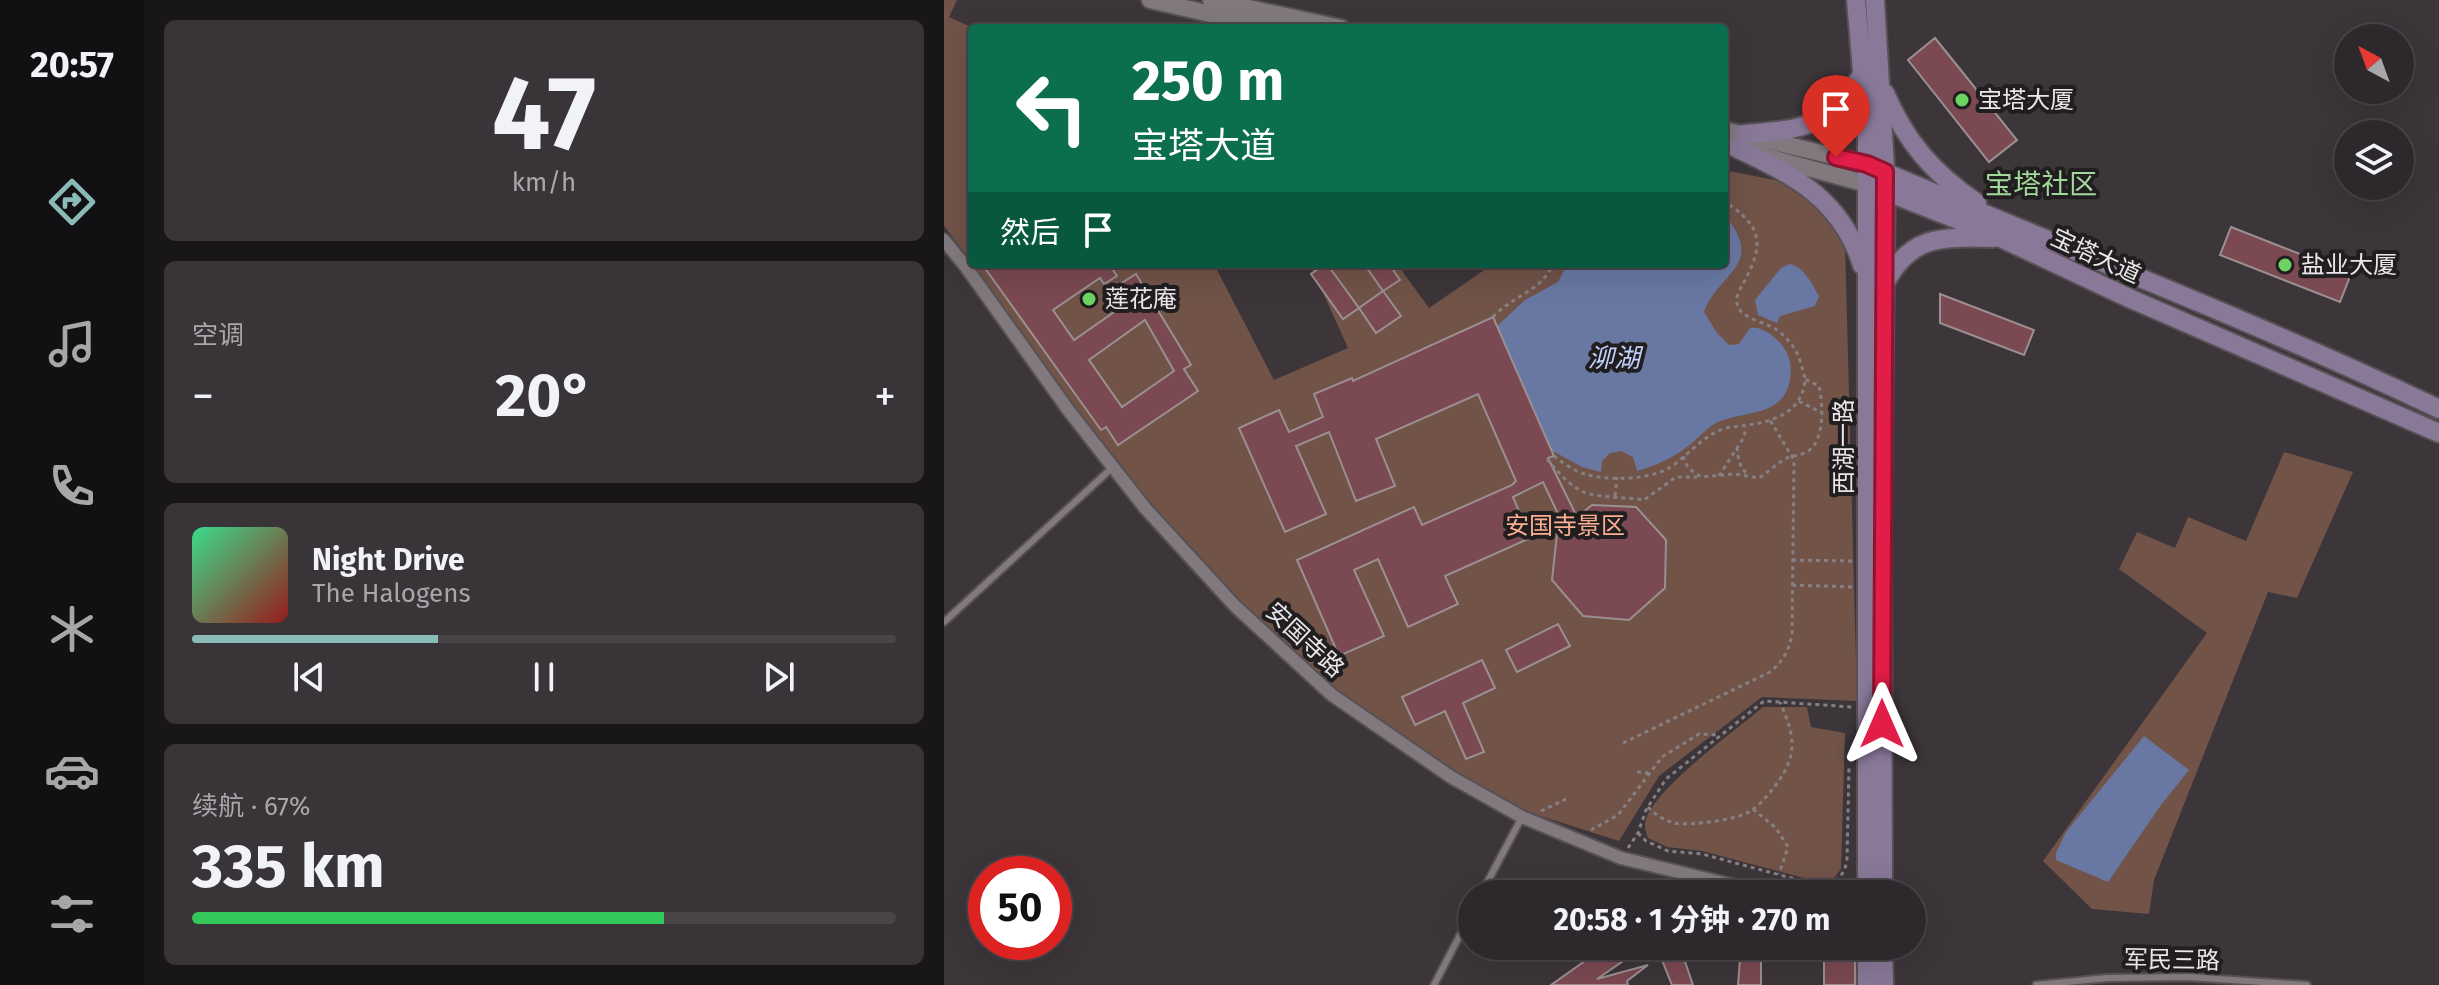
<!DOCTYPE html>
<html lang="zh">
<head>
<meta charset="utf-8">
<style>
  :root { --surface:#2d282c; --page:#393438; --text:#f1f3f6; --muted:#a7a6a9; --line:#484448; --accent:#8bbbb9 }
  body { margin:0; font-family:"Fira Sans","Noto Sans SC",sans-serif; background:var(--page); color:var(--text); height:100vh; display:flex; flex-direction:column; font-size:30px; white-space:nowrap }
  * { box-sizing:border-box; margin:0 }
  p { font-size:26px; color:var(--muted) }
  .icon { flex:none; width:44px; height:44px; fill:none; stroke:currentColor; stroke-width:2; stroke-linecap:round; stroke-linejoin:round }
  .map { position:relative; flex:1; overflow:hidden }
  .details { display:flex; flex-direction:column; gap:20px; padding:20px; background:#191618; width:800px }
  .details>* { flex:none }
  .banner { position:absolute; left:24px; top:24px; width:760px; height:244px; border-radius:8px; box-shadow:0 8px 32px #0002,0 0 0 2px var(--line); background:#0b6e4f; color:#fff; overflow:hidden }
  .needle { width:52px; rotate:319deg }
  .tools { position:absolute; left:1390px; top:24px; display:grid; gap:16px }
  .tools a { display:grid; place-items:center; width:80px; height:80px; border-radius:50%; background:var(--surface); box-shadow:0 8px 32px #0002,0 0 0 2px var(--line); font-size:40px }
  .speed { position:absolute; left:24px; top:856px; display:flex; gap:16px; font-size:40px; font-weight:700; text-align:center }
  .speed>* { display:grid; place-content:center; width:104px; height:104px; border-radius:50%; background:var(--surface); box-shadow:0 8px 32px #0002,0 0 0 2px var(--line); line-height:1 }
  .speed .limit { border:12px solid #d22; background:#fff; color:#111 }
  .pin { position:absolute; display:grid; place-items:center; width:68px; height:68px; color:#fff; margin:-82px -34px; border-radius:50% 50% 50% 0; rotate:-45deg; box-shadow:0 0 8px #0007 }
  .pin .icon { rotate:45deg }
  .me { position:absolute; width:88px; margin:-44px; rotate:0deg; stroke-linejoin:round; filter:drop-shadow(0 0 6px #0008) }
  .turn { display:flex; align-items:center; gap:28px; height:168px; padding:0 32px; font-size:36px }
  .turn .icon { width:104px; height:104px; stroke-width:2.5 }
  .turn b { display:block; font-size:56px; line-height:68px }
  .then { display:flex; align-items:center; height:76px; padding:0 32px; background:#0003; gap:16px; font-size:30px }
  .big { font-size:60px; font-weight:700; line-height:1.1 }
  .details .widget { flex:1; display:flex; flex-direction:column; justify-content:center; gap:12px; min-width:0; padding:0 28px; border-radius:12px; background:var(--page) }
  .details .dial { align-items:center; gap:0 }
  .dial b { font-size:104px; line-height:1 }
  .song { display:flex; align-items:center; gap:24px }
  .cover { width:96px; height:96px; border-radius:12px; background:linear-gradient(135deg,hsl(150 70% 55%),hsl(0 70% 35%)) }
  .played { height:8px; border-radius:4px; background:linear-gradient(90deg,var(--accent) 35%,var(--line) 35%) }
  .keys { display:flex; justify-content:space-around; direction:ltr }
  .heat { display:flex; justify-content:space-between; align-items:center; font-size:44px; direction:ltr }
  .charge { height:12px; border-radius:6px; background:linear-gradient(90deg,#34c759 67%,var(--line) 0) }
  .trip { position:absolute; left:514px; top:880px; width:468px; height:80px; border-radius:40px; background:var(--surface); box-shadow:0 8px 32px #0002,0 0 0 2px var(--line); font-weight:700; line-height:80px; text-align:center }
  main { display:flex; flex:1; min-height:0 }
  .dock { display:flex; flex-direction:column; width:144px; justify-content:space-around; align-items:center; background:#121012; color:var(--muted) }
  .dock .icon { width:56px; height:56px }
  .dock .active { color:var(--accent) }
  .dock b { font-size:36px; color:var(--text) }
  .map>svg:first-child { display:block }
  .green { fill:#715348 }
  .water { fill:#6878a3 }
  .building { fill:#7b4952; stroke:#9b9091; stroke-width:2; fill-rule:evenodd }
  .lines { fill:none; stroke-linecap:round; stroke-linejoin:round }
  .service-casing { stroke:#565155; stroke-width:10 }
  .minor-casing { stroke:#565155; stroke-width:16 }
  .tertiary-casing { stroke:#565155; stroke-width:20 }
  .secondary-casing { stroke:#565155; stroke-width:22 }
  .path { stroke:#868084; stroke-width:3; stroke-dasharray:4 4; stroke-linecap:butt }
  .service { stroke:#81797e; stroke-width:6 }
  .minor { stroke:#81797e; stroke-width:12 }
  .tertiary { stroke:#81797e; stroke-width:16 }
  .secondary { stroke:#897898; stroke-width:18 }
  .route-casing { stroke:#92132f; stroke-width:20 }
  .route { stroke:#e11d48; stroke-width:14 }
  .poi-dot { fill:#6dd361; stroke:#211e20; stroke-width:3 }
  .labels { text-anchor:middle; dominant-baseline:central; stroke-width:8; stroke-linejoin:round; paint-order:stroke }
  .poi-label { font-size:24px; fill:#e9e5e8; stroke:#211e20; text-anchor:start }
  .street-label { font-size:24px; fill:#e9e5e8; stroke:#211e20 }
  .park-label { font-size:24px; fill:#fcaf91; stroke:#211e20 }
  .water-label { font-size:26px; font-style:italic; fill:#c0d0f9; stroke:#211e20 }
  .quarter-label { font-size:28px; fill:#a2d89b; stroke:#211e20 }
</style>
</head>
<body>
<main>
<nav class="dock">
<b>20:57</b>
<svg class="icon active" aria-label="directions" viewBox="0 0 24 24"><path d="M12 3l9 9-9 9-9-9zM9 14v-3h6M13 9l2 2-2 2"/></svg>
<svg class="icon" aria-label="music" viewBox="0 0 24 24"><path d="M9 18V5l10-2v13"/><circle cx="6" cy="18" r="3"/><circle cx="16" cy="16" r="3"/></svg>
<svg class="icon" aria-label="phone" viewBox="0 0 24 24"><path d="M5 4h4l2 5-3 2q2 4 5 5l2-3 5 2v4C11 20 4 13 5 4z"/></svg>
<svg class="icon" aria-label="climate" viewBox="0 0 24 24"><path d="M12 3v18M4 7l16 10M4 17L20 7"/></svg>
<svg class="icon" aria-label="car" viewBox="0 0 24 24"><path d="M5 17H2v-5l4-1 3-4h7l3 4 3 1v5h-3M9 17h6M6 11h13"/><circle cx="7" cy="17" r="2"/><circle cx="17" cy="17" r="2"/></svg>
<svg class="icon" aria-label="filters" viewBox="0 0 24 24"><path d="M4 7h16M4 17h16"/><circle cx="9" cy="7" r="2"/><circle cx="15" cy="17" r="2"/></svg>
</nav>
<section class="details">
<div class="widget dial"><b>47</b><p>km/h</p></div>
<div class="widget"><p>空调</p>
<div class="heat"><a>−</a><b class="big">20°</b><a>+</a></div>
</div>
<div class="widget">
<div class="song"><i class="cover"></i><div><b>Night Drive</b><p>The Halogens</p></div></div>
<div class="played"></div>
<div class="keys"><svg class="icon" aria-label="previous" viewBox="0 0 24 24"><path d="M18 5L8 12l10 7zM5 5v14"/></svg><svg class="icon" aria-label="pause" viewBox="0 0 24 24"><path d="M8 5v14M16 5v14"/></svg><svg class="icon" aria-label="next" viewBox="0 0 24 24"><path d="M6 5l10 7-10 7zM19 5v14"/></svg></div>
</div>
<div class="widget"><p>续航 · 67%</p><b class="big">335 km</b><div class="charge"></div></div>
</section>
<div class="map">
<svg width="1495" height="985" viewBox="0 0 1495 985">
  <rect width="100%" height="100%" fill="#3c353a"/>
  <!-- green -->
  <path class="green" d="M0 0H13L5 17 29 28 28 262 0 226Z
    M780 170 841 182 879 209 901 242 913 701 818 697 715 776 675 841 581 811 508 771 390 687 295 600 207 506 128 405 29 264H270L330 380 404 348 366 264H453L485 308 549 264H780Z
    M1340 452 1409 472 1353 598 1324 592 1210 880 1205 914 1148 909 1099 861 1263 633 1175 569 1193 532 1231 548 1244 517 1302 541Z
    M819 707H863L867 727 901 733 897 869 889 879 875 882 758 851 723 847 704 838C700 829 700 822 704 814 723 779 787 734 819 707Z"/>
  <!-- water -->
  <path class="water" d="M780 214C823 266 775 271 760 312L773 333 785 345 795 344 806 328C818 326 829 335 837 344 846 354 848 366 846 379 840 418 800 410 772 423 763 428 755 437 748 443 731 457 714 465 693 471L689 457 677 451 666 453 658 461 657 472 638 467 607 450 553 326 581 300 614 282 623 264H780Z
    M846 264C860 267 868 284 875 296L871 306 836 316 833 323 814 315 811 300 837 268Z
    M1200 736 1245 770 1217 805 1164 882 1112 860V853L1122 832Z"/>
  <!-- building -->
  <path class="building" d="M991 38 1073 140 1045 162 964 60Z
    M1287 227 1407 274 1396 302 1276 255Z
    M38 264H165L173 276 160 284 156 278 109 310 130 340 183 303 173 286 192 274 247 365 240 369 254 391 174 445 162 427 157 430ZM201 320 230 371 178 407 145 360Z
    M381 264H383L415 308 399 319 367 274Z
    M420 264H445L456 280 439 291Z
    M439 291 457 316 432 333 415 308Z
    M996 294 1090 330 1080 355 996 323Z
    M549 317 610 456 604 458 633 517 648 505 692 507 722 540 721 588 685 620 639 616 608 580 615 516 599 482 569 497 586 538 501 576 514 604 464 627 434 559 410 570 440 636 395 656 353 560 470 507 478 525 568 485 572 481 534 394 432 439 451 486 412 501 385 432 352 446 382 514 341 532 295 428 335 410 345 432 379 417 370 394 408 378 409 381Z
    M614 624 626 646 573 672 562 650Z
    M538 660 551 688 519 703 540 752 522 759 501 711 471 725 458 697Z
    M662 946H701L653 979 704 965 683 981 684 985H607Z
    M797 946H817V985H794Z
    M880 946 911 947V985H880Z
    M738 953 749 985H728L718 960Z"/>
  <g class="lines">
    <!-- service casing -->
    <g class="service-casing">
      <path id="service" d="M0 622 169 467
        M537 894 578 817
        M490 985 528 912
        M1092 985 1163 978 1244 977 1363 985"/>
    </g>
    <!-- minor casing -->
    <g class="minor-casing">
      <path id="minor" d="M0 240 22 267 125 411 201 508 291 606 388 695 507 777 578 817 677 858 825 894"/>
    </g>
    <!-- tertiary casing -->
    <g class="tertiary-casing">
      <path id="tertiary" d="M206 0 327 28
        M267 0 397 28
        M780 130 923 164
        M780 145 923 184"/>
    </g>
    <!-- secondary casing -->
    <g class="secondary-casing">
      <path id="secondary" d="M912 0 923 130V894
        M931 0 942 184 938 506 939 894
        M941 93C962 142 989 173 1033 203
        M800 134C863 129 880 128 918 75
        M794 149C851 175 898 201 918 265
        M931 168C1119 248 1311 321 1495 409
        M933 188 1042 231 1185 298 1495 433
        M941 283C968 234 998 237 1049 238
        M939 946 940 985
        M923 985V946"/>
    </g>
    <!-- path -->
    <path class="path" d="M549 317C568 296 597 292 609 264
      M855 401 876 412
      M793 447C794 459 795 468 805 475
      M610 456C619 463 630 471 641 474 663 481 705 480 725 468 744 456 757 437 779 429 787 426 795 427 803 425 830 422 857 412 861 382 861 376 859 370 857 364 854 351 844 338 833 330 822 322 796 319 793 304 791 296 797 288 800 282 821 243 818 226 780 201
      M739 456 744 468 757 477 791 474 815 478C824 472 831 465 841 459 848 455 857 456 864 451 881 440 879 405 875 386L861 379
      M603 459C613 471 627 488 642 493 660 498 682 497 700 500L732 477H753
      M775 476 800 437 802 427
      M671 496 673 477
      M848 560 908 561
      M848 585 908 587
      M679 743 826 672C839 661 845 651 848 634L850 460 826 420
      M693 772 704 773
      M704 807C711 815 720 820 730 823 746 826 795 820 808 810 822 800 844 772 847 755 851 736 843 719 836 702
      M809 809 832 828 844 847 835 874
      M597 811 622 799
      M647 830 674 815 718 757 755 734 775 735
      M694 833 702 841 724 851 758 854 877 886C893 883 901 875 903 859L905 766
      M684 848 694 833 702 810 722 779 820 701 908 707"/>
    <!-- service -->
    <use href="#service" class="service"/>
    <!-- minor -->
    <use href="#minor" class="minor"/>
    <!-- tertiary -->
    <use href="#tertiary" class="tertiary"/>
    <!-- secondary -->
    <use href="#secondary" class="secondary"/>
  </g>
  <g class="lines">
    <!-- route casing -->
    <g class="route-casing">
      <path id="route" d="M892 157 923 164 941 172 938 724"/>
    </g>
    <!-- route -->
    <use href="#route" class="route"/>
  </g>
  <!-- markers -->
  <g class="poi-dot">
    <circle cx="1018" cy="100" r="8"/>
    <circle cx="1341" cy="265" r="8"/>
    <circle cx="145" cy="299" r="8"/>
  </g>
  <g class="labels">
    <!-- poi labels -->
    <g class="poi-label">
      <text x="1034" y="100">宝塔大厦</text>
      <text x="1357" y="265">盐业大厦</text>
      <text x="161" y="299">莲花庵</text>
    </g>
    <!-- street labels -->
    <g class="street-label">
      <text transform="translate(1152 256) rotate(25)">宝塔大道</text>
      <text transform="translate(900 447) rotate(-90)">西湖一路</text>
      <text transform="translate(361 640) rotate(43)">安国寺路</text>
      <text transform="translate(1228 960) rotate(1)">军民三路</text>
    </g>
    <!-- park labels -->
    <g class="park-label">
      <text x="621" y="526">安国寺景区</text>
    </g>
    <!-- water labels -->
    <g class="water-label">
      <text x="670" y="358">泖湖</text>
    </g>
    <!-- quarter labels -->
    <g class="quarter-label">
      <text x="1097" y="184">宝塔社区</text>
    </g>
  </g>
</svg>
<div class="tools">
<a><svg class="needle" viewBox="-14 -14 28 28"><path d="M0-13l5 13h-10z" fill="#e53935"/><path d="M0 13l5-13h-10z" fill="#a7a6a9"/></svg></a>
<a><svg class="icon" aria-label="layers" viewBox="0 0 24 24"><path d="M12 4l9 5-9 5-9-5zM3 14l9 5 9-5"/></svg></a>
</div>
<div class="speed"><div class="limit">50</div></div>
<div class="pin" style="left:892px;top:157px;background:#d93025"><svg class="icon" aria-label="arrive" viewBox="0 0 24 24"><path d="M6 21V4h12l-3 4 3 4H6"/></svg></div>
<svg class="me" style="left:938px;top:724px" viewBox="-20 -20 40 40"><path d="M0-17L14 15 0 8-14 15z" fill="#e11d48" stroke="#fff" stroke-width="4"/></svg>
<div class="trip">20:58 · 1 分钟 · 270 m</div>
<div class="banner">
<div class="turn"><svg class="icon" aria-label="left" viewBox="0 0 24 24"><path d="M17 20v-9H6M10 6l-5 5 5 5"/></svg><div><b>250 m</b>宝塔大道</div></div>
<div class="then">然后<svg class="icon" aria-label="arrive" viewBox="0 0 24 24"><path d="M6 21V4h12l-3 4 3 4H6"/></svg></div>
</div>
</div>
</main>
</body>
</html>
